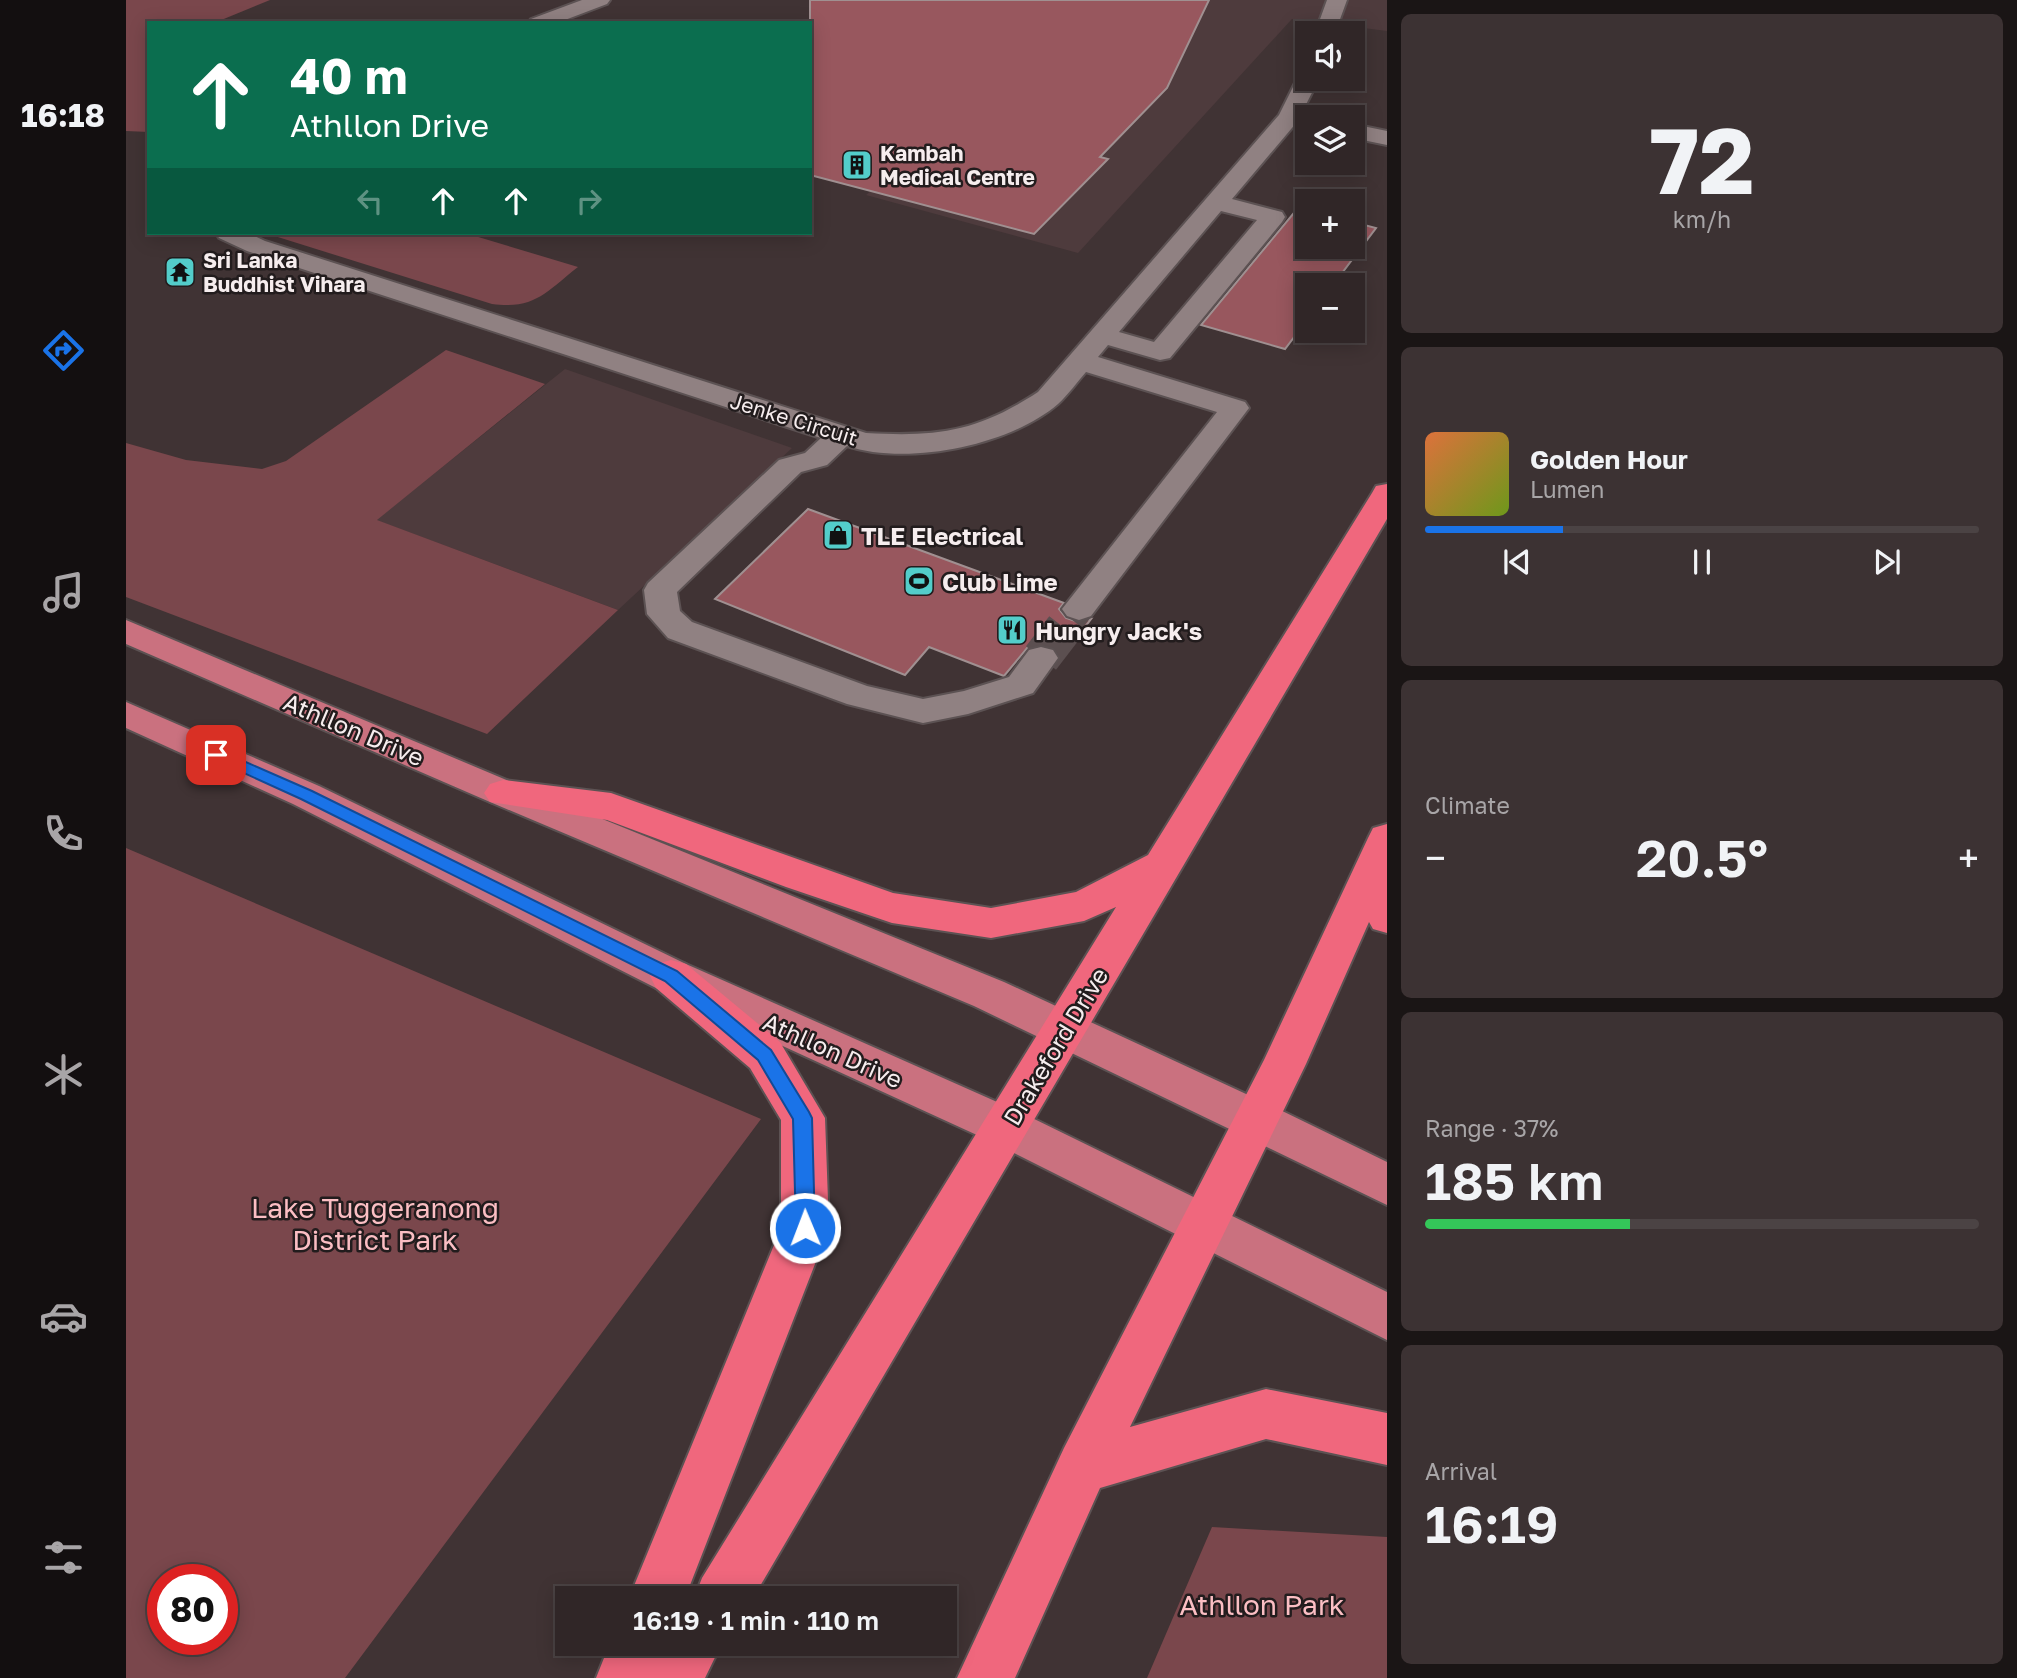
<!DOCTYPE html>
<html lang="en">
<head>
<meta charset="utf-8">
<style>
  :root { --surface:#302627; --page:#3c3233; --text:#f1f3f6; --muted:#a8a5a7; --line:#4b4344; --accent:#1a73e8 }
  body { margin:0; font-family:"Golos Text",sans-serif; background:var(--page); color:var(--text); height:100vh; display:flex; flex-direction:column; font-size:26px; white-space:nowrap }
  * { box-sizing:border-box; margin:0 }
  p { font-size:23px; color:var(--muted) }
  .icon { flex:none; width:38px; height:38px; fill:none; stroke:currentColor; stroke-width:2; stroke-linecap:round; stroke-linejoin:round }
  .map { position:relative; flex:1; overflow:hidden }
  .panel { display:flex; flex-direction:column; gap:14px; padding:14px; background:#1a1515; width:630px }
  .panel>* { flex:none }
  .hud { position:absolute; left:21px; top:21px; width:665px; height:214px; border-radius:0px; box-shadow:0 4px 18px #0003,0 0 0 2px var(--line); background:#0b6e4f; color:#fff; overflow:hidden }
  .buttons { position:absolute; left:1169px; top:21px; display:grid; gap:14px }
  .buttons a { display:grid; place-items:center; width:70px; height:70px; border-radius:0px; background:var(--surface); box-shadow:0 4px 18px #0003,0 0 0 2px var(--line); font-size:35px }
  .speed { position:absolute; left:21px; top:1564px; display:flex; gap:14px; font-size:35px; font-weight:700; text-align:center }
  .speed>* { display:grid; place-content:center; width:91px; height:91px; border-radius:50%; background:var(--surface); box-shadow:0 4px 18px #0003,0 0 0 2px var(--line); line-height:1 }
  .speed .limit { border:10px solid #d22; background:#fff; color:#111 }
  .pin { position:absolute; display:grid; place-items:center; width:60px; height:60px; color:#fff; margin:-30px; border-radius:14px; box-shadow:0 4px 10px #0006 }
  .me { position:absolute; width:77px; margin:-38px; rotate:359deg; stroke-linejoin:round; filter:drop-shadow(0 0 5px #0008) }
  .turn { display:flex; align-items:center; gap:24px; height:147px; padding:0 28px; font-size:32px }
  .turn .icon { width:91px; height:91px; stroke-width:2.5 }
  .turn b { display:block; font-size:49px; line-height:60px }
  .lanes { display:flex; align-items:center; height:66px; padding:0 28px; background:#0003; justify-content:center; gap:35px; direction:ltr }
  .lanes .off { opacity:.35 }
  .big { font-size:52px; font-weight:600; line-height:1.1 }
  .panel .card { flex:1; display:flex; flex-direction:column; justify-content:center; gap:10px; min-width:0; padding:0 24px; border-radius:10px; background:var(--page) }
  .panel .dial { align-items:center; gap:0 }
  .dial b { font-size:91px; line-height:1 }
  .song { display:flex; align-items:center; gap:21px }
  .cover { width:84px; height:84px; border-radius:10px; background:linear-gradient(135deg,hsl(20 70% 55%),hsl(80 70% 35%)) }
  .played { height:7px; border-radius:4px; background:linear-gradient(90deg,var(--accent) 25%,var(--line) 25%) }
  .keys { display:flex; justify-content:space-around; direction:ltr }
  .heat { display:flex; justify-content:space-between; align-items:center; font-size:38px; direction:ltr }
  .charge { height:10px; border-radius:5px; background:linear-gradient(90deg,#34c759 37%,var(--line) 0) }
  .trip { position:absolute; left:429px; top:1586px; width:402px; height:70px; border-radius:0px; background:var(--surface); box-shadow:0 4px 18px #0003,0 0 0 2px var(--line); font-weight:600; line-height:70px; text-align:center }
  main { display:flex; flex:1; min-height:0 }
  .tab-bar { display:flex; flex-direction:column; width:126px; justify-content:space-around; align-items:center; background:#130f10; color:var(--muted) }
  .tab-bar .icon { width:49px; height:49px }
  .tab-bar .active { color:var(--accent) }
  .tab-bar b { font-size:32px; color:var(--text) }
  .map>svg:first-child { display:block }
  .built { fill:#4e3b3d }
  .green { fill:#7a474c; fill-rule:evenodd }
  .building { fill:#98575e; stroke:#a09091; stroke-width:2 }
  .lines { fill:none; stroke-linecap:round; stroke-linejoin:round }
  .minor-tunnel-far1 { stroke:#5b4f50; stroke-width:29; stroke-dasharray:29 15; stroke-linecap:butt }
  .minor-tunnel { stroke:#5b4f50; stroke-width:38; stroke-dasharray:38 19; stroke-linecap:butt }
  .minor-casing { stroke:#5c5253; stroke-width:4 }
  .major-casing { stroke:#5c5253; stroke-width:4 }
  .highway-casing { stroke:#5c5253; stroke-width:4 }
  .minor { fill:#908182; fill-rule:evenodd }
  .major { fill:#ca717f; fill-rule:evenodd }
  .highway { fill:#f0677d; fill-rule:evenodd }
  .route { fill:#1a73e8; stroke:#114b97; stroke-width:2 }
  .labels { text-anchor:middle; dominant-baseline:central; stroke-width:5; stroke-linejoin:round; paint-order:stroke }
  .far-poi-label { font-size:21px; font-weight:bold; fill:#f6edee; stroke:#221c1d; text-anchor:start }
  .far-street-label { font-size:21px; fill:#f6edee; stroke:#221c1d }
  .poi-label { font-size:24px; font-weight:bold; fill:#f6edee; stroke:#221c1d; text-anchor:start }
  .street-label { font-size:24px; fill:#f6edee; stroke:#221c1d }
  .near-park-label { font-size:28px; fill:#fbbec3; stroke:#221c1d }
</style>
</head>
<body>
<main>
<nav class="tab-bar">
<b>16:18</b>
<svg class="icon active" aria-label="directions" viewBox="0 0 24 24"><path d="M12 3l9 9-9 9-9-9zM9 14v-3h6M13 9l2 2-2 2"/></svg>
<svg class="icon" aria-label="music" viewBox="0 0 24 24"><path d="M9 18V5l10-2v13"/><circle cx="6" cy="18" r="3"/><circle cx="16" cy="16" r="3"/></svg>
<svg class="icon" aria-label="phone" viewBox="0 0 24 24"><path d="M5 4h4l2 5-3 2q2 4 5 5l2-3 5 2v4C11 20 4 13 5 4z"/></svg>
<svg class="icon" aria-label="climate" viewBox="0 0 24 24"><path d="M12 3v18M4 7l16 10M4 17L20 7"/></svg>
<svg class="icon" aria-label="car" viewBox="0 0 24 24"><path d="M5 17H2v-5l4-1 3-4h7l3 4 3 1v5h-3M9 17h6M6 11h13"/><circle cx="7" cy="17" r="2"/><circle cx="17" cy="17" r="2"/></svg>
<svg class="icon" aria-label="filters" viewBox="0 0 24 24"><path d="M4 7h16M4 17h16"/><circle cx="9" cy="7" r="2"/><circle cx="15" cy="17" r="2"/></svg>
</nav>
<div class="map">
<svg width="1261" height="1678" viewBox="0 0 1261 1678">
  <rect width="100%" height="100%" fill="#403334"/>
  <!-- built -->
  <path class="built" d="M701 0H1261V31L1166 19 952 253 740 195 778 164Z
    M439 369 666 448 492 610 250 520Z"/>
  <!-- green -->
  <path class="green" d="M0 0H144L88 23H23V132L0 131Z
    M139 233H339L452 267C421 291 409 310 366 304Z
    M320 350 419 384 251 520 492 610 361 734 0 597V443L60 460 136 469 160 461Z
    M0 848 635 1119 219 1678H0ZM96 1580V1640H37V1580Z
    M1086 1527 1261 1537V1678H1021Z"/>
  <!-- building -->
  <path class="building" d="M684 0H1083L1041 88 974 157 982 159 908 234 684 175Z
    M1172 208 1181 211V247H1227V222L1250 228 1207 285H1181V320L1159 349 1075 325Z
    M682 509 938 603 933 609 940 618 952 622 965 619 935 658 928 647 916 644 902 647 878 676 803 647 779 675 589 599Z"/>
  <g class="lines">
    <!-- minor-tunnel-far1 -->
    <path class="minor-tunnel-far1" d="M945 619 953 609"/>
    <!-- minor-tunnel -->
    <path class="minor-tunnel" d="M915 658 946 618"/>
    <!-- minor casing -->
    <g class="minor-casing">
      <path id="minor" d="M456 0H484L481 4 431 23H402L405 19Z
        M1201 0H1221L1209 33H1189Z
        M1181 73V79H1193L1171 122 1106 199 1156 212 1159 217 1156 222 1044 358 1034 360 982 345 972 357 1119 402 1123 408 965 616 953 620 941 616 936 609 1091 412 960 372C951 382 942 395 932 404 883 446 781 466 721 446L701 465 675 472 551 592 554 611 566 622 741 686 797 699 838 691 883 677 903 650 915 647 927 650 932 658 907 693 842 714 797 723 721 704 542 638 521 614 518 590 522 583 653 460 679 453 695 438 121 251 93 238 90 233H122L139 241 740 433C812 437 851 432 912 392L1153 115 1171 79 1174 74ZM1095 211 1131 220 1028 342 993 332Z
        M1227 124 1261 131V145L1227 138Z"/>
    </g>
    <!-- major casing -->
    <g class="major-casing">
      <path id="major" d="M0 620 390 784 878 982 1146 1106 1261 1162V1205L848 1006 364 802 0 644Z
        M0 702 193 786 560 964 896 1113 1261 1292V1340L864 1141 530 988 167 804 0 728Z"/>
    </g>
    <!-- highway casing -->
    <g class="highway-casing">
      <path id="highway" d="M1261 484V519L627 1598H568L576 1578 990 907 958 921 865 938 766 923 660 887 481 820 364 802 358 793 364 784 377 780 485 793 767 893 865 908 950 892 1022 855 1246 493 1250 486Z
        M1261 824V933L1247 929 1243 922 1180 1064 1004 1427 1140 1389 1261 1413V1465L1140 1439 974 1488 889 1678H831L938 1448 1138 1060 1242 838 1247 828Z
        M545 960 560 964 654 1042 699 1118 703 1228 559 1598H503L655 1228V1120L624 1068 530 988 524 976 530 964Z
        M484 1643H596L579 1678H470Z"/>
    </g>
    <!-- minor -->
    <use href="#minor" class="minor"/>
    <!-- major -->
    <use href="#major" class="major"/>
    <!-- highway -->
    <use href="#highway" class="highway"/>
  </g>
  <!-- route -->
  <path class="route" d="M90 749 186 791 551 971 645 1050 683 1112 686 1118 689 1228 686 1234 679 1236 672 1234 670 1228 667 1119 632 1060 539 981 175 799 85 758 83 755 85 751Z"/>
  <!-- icons -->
  <defs>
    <g id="building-square" transform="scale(1.575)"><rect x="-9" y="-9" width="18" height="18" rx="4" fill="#53cdca" stroke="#221c1d"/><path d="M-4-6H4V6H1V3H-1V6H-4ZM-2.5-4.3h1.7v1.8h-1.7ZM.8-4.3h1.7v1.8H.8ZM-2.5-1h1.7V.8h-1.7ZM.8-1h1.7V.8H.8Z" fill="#111"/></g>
    <g id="temple-square" transform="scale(1.575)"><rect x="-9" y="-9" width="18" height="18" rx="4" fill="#53cdca" stroke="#221c1d"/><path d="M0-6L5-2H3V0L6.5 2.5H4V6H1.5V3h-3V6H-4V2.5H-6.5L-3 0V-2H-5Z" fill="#111"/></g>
    <g id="shop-square" transform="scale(1.575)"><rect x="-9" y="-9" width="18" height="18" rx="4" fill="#53cdca" stroke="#221c1d"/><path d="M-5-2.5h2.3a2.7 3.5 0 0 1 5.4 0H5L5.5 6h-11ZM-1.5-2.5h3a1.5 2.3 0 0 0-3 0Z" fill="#111"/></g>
    <g id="stadium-square" transform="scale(1.575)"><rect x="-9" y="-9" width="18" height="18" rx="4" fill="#53cdca" stroke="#221c1d"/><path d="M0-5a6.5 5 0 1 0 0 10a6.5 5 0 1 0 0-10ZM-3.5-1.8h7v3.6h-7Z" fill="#111"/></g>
    <g id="restaurant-square" transform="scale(1.575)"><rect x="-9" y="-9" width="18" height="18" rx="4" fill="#53cdca" stroke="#221c1d"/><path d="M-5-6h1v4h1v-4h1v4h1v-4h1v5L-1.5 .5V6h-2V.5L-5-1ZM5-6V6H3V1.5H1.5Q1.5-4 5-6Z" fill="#111"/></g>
  </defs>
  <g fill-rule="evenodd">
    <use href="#building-square" x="731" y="165"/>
    <use href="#temple-square" x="54" y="272"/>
    <use href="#shop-square" x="712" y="535"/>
    <use href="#stadium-square" x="793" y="581"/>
    <use href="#restaurant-square" x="886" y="630"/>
  </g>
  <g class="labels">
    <!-- far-poi labels -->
    <g class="far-poi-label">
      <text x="754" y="153">Kambah<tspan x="754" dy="24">Medical Centre</tspan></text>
      <text x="77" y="260">Sri Lanka<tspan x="77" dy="24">Buddhist Vihara</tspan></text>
    </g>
    <!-- far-street labels -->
    <g class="far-street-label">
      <text transform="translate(668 419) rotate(17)">Jenke Circuit</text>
    </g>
    <!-- poi labels -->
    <g class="poi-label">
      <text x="735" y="535">TLE Electrical</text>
      <text x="816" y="581">Club Lime</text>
      <text x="909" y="630">Hungry Jack's</text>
    </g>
    <!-- street labels -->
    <g class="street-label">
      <text transform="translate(228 729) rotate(23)">Athllon Drive</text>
      <text transform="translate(929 1046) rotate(-59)">Drakeford Drive</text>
      <text transform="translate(707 1050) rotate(24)">Athllon Drive</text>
    </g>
    <!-- near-park labels -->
    <g class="near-park-label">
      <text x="249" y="1207">Lake Tuggeranong<tspan x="249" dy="32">District Park</tspan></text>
      <text x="1136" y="1604">Athllon Park</text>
    </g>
  </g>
</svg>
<div class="buttons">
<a><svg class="icon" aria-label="sound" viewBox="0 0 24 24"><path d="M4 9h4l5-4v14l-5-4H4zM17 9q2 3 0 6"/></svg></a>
<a><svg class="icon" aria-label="layers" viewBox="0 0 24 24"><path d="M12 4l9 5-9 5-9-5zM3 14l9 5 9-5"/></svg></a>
<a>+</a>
<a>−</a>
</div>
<div class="speed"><div class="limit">80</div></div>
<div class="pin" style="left:90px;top:755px;background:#d93025"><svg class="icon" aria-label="arrive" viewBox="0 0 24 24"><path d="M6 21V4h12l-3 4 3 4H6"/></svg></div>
<svg class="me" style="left:679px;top:1228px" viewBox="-20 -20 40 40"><circle r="17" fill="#1a73e8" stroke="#fff" stroke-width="3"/><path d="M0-11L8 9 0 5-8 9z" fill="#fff"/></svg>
<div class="trip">16:19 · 1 min · 110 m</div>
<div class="hud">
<div class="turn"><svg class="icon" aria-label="ahead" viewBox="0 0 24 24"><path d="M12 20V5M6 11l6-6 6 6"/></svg><div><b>40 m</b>Athllon Drive</div></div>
<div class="lanes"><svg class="icon off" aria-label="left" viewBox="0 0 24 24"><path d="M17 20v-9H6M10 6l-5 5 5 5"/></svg><svg class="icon" aria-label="ahead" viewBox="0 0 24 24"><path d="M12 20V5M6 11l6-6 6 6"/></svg><svg class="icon" aria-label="ahead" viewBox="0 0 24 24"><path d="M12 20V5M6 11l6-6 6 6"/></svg><svg class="icon off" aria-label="right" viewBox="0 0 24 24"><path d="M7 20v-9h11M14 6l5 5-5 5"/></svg></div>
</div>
</div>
<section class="panel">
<div class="card dial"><b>72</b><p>km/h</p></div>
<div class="card">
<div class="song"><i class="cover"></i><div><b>Golden Hour</b><p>Lumen</p></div></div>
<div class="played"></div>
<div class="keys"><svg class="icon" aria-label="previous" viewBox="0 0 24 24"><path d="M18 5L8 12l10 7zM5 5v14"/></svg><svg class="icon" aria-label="pause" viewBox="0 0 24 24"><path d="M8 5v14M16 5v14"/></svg><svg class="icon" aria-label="next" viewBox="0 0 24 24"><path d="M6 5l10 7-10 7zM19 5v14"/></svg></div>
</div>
<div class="card"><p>Climate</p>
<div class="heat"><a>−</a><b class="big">20.5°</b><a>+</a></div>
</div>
<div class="card"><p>Range · 37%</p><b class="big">185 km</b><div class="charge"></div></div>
<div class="card"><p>Arrival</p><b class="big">16:19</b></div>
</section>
</main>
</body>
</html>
